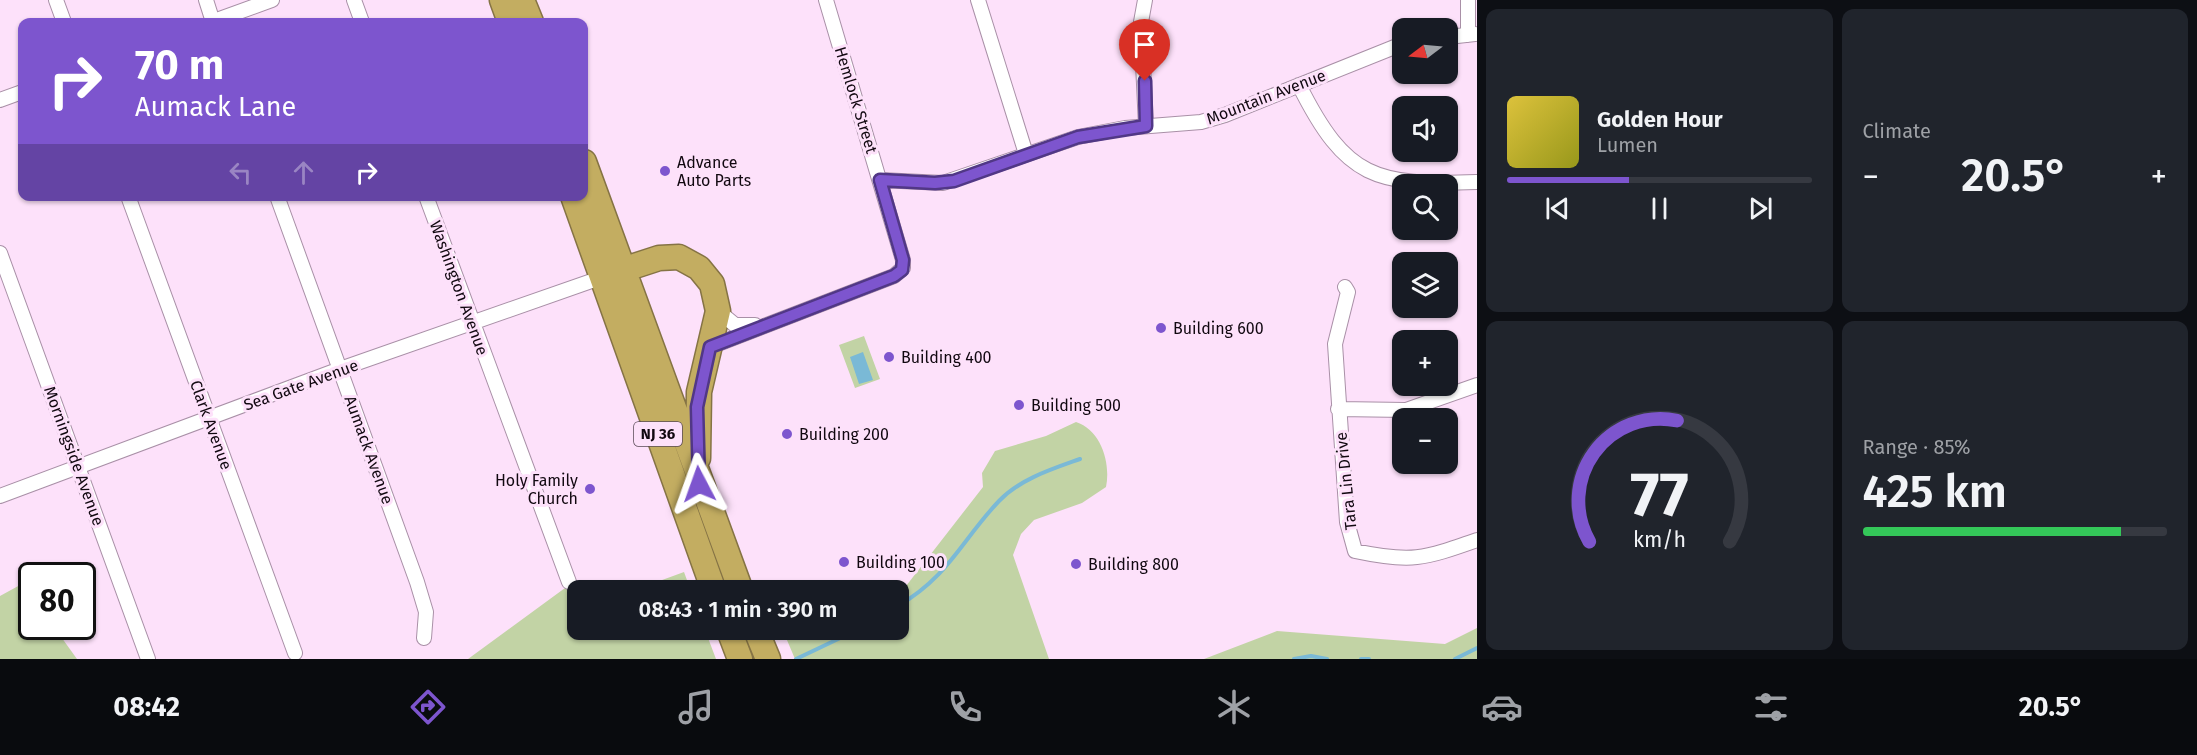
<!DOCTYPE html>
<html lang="en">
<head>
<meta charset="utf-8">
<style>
  :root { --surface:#171b24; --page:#20242c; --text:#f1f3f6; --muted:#9ea1a6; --line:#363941; --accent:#7d55ce }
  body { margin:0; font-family:"Fira Sans",sans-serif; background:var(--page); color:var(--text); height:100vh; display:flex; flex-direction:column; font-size:22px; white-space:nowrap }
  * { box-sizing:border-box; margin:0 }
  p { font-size:20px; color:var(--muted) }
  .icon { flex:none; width:33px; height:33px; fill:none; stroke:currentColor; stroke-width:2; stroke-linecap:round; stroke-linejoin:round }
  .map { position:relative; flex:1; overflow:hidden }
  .sheet { display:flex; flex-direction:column; gap:9px; padding:9px; background:#0d0f14; width:720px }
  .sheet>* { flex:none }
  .hud { position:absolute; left:18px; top:18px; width:570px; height:183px; border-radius:12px; box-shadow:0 2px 4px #0004; background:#7d55ce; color:#fff; overflow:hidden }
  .needle { width:39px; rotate:254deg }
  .controls { position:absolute; left:1392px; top:18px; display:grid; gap:12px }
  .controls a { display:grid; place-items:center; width:66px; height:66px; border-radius:12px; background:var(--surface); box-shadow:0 2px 4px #0004; font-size:30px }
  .speed { position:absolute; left:18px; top:562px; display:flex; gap:12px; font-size:30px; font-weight:700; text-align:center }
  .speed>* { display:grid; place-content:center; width:78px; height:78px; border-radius:50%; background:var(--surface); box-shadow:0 2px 4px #0004; line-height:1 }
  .speed .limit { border:3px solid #111; border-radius:9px; background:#fff; color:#111 }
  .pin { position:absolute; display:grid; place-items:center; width:51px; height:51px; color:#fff; margin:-62px -26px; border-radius:50% 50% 50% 0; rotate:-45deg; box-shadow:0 0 6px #0007 }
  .pin .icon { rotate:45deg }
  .me { position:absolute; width:66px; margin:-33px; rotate:356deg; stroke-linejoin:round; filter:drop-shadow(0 0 4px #0008) }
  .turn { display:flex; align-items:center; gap:21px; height:126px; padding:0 18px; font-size:27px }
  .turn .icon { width:78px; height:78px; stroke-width:2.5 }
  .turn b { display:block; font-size:42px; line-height:51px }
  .lanes { display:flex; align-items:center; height:57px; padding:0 18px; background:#0003; justify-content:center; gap:30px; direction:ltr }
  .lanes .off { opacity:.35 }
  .big { font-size:45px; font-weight:600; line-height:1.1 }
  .sheet .widget { flex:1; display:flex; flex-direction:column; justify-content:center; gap:9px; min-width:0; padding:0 21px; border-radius:12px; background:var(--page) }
  .sheet .dial { align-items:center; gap:0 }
  .dial svg { height:156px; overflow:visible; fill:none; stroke:var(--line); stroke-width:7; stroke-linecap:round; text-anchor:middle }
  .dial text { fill:var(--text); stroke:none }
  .song { display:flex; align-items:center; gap:18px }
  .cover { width:72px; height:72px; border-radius:9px; background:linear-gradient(135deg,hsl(50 70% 55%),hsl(60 70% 35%)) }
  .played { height:6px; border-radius:3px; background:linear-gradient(90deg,var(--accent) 40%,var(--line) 40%) }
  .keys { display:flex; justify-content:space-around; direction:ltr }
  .heat { display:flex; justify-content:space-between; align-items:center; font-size:33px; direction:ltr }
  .charge { height:9px; border-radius:4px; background:linear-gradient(90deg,#34c759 85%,var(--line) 0) }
  .sheet .tiles { flex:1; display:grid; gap:9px; grid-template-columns:repeat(2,1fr) }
  .trip { position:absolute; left:567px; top:580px; width:342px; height:60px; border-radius:12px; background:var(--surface); box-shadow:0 2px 4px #0004; font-weight:600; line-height:60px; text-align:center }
  .dock { display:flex; height:96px; justify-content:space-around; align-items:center; background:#090b0e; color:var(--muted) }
  .dock .icon { width:42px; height:42px }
  .dock .selected { color:var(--accent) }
  .dock b { font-size:27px; color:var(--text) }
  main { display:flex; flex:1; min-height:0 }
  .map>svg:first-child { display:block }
  .green { fill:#c2d3a5 }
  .water { fill:#7ab9d6 }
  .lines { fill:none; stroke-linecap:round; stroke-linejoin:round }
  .stream { stroke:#7ab9d6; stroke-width:4 }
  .street-casing { stroke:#a990a7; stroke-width:16 }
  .highway-casing { stroke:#857345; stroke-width:27 }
  .street { stroke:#fff; stroke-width:14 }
  .highway { stroke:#c3ad61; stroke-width:24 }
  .route-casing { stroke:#513786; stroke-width:15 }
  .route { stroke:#7d55ce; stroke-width:10 }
  .poi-dot { fill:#7d55ce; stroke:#fde1fa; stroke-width:2 }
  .labels { text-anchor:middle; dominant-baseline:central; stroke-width:6; stroke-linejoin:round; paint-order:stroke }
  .shield { fill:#fde1fa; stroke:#584956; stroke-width:1.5 }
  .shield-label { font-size:15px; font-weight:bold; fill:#110810 }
  .street-label { font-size:16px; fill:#110810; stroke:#fde1fa }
  .poi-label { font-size:16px; fill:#110810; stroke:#fde1fa; text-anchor:start }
</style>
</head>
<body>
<main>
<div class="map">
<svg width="1477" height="659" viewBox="0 0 1477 659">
  <rect width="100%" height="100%" fill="#fde1fa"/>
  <!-- green -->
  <path class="green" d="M864 336 880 379 855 388 839 345Z
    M1076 422C1101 430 1111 463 1106 487L1082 503 1034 520 1021 534 1013 555 1049 659H795L784 633 791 630H898V591H893L906 586 983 487 982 473 995 451 1046 436Z
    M684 572 691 591H632Z
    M31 579 32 627H54L77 659H0V596Z
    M565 588 577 592 578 630H705L716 659H468Z
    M1477 628V659H1204L1277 631 1445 644Z"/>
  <!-- water -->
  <path class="water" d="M863 352 873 380 859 384 850 357Z"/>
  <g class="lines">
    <!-- stream -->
    <path class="stream" d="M898 606C950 575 961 541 999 501 1020 479 1052 469 1080 459
      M796 659 857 630
      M1294 659 1311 656 1327 659
      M1361 659H1369
      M1455 659 1477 648"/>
    <!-- street casing -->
    <g class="street-casing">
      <path id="street" d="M56 0 64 22
        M206 0 213 22
        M354 0 362 22
        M978 0 1026 154
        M1145 0 1141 22 1146 126
        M1468 0V35
        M211 22 272 0
        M1448 37 1475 34
        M1299 85C1346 179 1376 186 1477 182
        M0 100 22 92
        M880 180 943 183 1078 137 1125 128 1201 122 1225 115 1402 44
        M128 196 295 653
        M277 196 417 582 426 612 424 638
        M426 196 569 582
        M0 253 148 659
        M1345 287 1348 292 1335 344 1347 522 1355 551C1411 563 1423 559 1477 540
        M718 311 735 325H755
        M710 347 894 276 903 268V260L826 0
        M1338 409 1406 410 1477 385
        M0 496 340 369 603 277"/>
    </g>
    <!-- highway casing -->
    <g class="highway-casing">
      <path id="highway" d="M502 0 510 22
        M522 0 531 22
        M584 162 741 591
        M573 196 714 591
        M610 274 659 258 679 257 699 268 712 284 718 311 699 392 698 458
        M729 630 740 659
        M756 630 768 659"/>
    </g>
    <!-- street -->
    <use href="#street" class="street"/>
    <!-- highway -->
    <use href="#highway" class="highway"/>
  </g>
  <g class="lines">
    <!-- route casing -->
    <g class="route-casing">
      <path id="route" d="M699 484 697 407 710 347 894 276 902 270 903 260 880 180 935 183 954 181 1078 137 1146 126 1145 81"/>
    </g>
    <!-- route -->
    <use href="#route" class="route"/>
  </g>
  <!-- markers -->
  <g class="poi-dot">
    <circle cx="665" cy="171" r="6"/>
    <circle cx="1161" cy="328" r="6"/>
    <circle cx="889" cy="357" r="6"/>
    <circle cx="1019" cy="405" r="6"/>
    <circle cx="787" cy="434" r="6"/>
    <circle cx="590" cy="489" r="6"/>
    <circle cx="844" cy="562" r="6"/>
    <circle cx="1076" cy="564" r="6"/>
  </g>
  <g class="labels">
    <!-- shield labels -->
    <rect class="shield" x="634" y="422" width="48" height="24" rx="4.5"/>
    <g class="shield-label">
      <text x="658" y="434">NJ 36</text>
    </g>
    <!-- street labels -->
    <g class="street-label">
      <text transform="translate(1266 97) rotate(-21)">Mountain Avenue</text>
      <text transform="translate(856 100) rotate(73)">Hemlock Street</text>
      <text transform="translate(459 288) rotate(70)">Washington Avenue</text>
      <text transform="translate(301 385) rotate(-20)">Sea Gate Avenue</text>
      <text transform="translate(211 425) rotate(70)">Clark Avenue</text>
      <text transform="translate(369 450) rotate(70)">Aumack Avenue</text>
      <text transform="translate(74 456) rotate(70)">Morningside Avenue</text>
      <text transform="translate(1346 481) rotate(-96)">Tara Lin Drive</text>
    </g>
    <!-- poi labels -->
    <g class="poi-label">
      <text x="677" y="162">Advance<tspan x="677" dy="18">Auto Parts</tspan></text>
      <text x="1173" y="328">Building 600</text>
      <text x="901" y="357">Building 400</text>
      <text x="1031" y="405">Building 500</text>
      <text x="799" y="434">Building 200</text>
      <text x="578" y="480" text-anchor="end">Holy Family<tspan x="578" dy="18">Church</tspan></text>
      <text x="856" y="562">Building 100</text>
      <text x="1088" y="564">Building 800</text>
    </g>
  </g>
</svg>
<div class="controls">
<a><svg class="needle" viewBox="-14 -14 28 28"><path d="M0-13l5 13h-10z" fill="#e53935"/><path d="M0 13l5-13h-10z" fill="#9ea1a6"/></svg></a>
<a><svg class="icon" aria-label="sound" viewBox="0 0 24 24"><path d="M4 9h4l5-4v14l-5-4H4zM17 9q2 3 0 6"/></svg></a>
<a><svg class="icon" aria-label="search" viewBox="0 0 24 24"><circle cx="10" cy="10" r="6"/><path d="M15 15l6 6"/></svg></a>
<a><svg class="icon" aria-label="layers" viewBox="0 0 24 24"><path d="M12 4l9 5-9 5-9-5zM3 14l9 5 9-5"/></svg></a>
<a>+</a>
<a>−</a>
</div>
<div class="speed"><div class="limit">80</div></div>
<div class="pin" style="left:1145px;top:81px;background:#d93025"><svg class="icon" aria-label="arrive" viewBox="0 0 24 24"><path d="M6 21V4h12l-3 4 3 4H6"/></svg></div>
<svg class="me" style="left:699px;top:484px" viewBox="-20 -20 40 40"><path d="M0-17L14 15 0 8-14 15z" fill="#7d55ce" stroke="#fff" stroke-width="4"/></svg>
<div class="trip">08:43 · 1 min · 390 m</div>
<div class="hud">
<div class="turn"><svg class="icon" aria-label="right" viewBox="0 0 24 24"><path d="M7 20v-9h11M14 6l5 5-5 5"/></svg><div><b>70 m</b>Aumack Lane</div></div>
<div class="lanes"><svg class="icon off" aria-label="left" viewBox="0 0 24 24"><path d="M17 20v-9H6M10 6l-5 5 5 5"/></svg><svg class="icon off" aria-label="ahead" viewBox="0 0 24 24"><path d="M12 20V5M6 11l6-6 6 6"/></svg><svg class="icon" aria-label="right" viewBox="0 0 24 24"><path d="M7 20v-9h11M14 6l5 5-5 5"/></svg></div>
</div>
</div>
<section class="sheet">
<div class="tiles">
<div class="widget">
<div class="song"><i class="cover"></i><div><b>Golden Hour</b><p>Lumen</p></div></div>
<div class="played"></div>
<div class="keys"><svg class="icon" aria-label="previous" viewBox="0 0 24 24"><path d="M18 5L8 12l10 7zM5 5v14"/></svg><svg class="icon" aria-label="pause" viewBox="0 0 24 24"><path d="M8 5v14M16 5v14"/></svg><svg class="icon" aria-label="next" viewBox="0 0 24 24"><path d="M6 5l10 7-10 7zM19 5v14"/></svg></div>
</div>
<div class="widget"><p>Climate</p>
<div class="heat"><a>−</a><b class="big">20.5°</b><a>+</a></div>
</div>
<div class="widget dial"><svg viewBox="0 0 100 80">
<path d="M14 69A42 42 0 1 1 86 69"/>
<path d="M14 69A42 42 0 0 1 59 7" stroke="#7d55ce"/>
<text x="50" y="56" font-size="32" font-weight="700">77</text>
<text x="50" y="72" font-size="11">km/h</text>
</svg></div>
<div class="widget"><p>Range · 85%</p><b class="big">425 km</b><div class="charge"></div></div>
</div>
</section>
</main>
<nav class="dock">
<b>08:42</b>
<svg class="icon selected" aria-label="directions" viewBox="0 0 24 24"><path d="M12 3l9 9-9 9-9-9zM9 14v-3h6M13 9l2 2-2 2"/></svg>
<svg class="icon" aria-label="music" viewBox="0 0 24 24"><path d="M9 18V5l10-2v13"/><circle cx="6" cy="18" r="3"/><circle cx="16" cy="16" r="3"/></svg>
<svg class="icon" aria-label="phone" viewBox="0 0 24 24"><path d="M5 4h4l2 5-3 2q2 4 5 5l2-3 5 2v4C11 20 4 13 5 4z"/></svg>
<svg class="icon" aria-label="climate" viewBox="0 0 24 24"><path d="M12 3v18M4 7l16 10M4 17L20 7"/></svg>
<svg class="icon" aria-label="car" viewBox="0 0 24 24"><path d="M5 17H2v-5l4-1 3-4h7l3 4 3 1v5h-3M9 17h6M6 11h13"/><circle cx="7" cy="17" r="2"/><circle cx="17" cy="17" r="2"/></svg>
<svg class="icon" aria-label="filters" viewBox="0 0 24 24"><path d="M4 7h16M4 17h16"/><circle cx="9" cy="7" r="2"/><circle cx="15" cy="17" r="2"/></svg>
<b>20.5°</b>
</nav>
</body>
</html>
